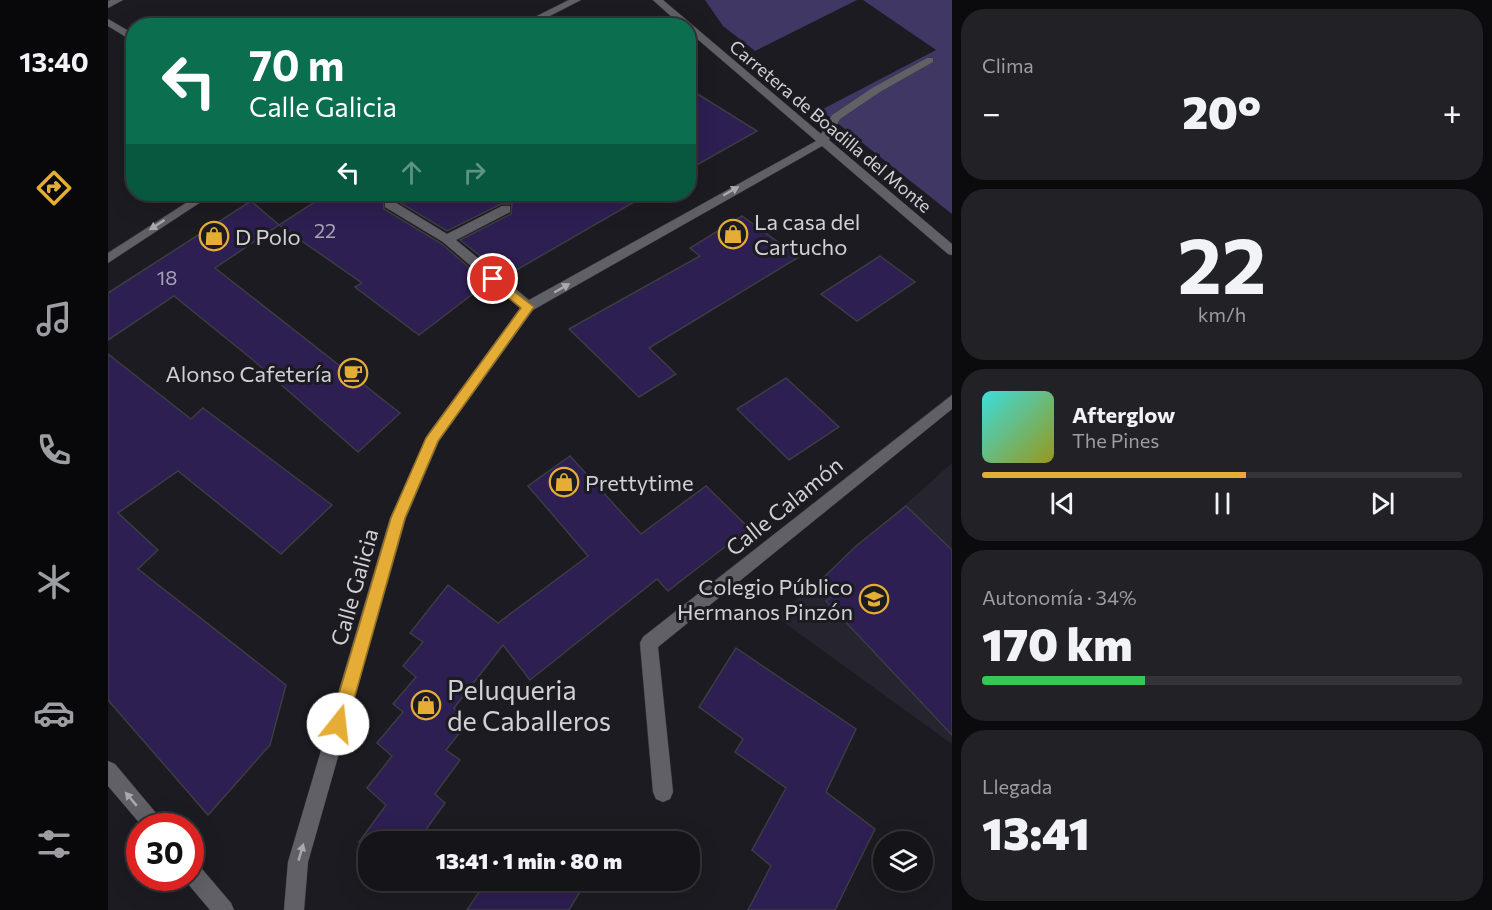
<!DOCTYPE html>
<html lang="es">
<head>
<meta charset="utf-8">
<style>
  :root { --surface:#141419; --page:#212126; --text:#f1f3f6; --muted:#9d9ea2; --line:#333338; --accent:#e5ad35 }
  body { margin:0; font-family:Commissioner,sans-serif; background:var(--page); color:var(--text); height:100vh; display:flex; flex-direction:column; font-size:22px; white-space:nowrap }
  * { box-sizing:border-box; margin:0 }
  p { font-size:20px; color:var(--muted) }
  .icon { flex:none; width:33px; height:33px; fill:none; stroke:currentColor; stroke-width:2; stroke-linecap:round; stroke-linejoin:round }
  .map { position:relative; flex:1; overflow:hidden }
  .sheet { display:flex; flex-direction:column; gap:9px; padding:9px; background:#0b0b0e; width:540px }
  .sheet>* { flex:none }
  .guide { position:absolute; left:18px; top:18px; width:570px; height:183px; border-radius:24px; box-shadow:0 6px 24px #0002,0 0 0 2px var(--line); background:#0b6e4f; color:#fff; overflow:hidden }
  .fabs { position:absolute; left:765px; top:831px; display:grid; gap:12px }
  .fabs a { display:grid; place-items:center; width:60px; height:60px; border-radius:50%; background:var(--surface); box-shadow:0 6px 24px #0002,0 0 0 2px var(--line); font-size:30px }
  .speed { position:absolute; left:18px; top:813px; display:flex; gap:12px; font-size:30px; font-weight:700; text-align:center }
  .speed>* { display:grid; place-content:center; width:78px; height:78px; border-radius:50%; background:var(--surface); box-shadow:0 6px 24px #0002,0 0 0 2px var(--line); line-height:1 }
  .speed .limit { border:9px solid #d22; background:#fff; color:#111 }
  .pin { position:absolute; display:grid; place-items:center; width:51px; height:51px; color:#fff; margin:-26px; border:3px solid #fff; border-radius:50%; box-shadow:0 2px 6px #0007 }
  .me { position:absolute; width:66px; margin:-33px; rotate:16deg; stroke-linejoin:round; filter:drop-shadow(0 0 4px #0008) }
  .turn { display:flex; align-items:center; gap:21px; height:126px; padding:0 24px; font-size:27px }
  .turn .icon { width:78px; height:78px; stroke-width:2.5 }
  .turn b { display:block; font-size:42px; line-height:51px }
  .lanes { display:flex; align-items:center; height:57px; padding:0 24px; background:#0003; justify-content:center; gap:30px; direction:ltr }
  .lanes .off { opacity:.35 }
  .big { font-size:45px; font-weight:800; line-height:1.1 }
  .sheet .tile { flex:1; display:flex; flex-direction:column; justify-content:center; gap:9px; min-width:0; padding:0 21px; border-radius:24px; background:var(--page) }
  .sheet .dial { align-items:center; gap:0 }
  .dial b { font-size:78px; line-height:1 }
  .song { display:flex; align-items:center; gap:18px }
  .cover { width:72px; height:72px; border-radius:9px; background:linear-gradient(135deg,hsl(180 70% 55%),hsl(60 70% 35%)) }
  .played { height:6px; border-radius:3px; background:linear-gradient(90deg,var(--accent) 55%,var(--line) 55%) }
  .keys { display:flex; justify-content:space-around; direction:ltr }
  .heat { display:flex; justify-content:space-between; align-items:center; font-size:33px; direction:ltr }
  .charge { height:9px; border-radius:4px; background:linear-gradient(90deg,#34c759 34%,var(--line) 0) }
  .trip { position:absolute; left:250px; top:831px; width:342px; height:60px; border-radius:24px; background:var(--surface); box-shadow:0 6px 24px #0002,0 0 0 2px var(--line); font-weight:800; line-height:60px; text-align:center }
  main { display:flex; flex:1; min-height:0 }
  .dock { display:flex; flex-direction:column; width:108px; justify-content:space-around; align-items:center; background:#08080a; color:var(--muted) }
  .dock .icon { width:42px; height:42px }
  .dock .current { color:var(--accent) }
  .dock b { font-size:27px; color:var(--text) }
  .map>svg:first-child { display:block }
  .built { fill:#26252f }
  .green { fill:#413765 }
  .building { fill:#2d1f51; stroke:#3d3c42; stroke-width:1.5 }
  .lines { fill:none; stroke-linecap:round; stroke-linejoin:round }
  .minor-casing { stroke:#37373b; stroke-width:1 }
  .minor { fill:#616067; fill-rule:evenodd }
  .oneway { fill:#aaa9ae }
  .route { fill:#e5ad35; stroke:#957022; stroke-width:1.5 }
  .labels { text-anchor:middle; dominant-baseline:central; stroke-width:6; stroke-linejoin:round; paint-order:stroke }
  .far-street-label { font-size:18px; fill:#d1d1d5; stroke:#1b1b21 }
  .number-label { font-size:20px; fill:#a8a4b4 }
  .poi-label { font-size:22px; fill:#d1d1d5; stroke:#1b1b21; text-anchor:start }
  .street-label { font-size:22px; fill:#d1d1d5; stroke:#1b1b21 }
  .near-poi-label { font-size:27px; fill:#d1d1d5; stroke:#1b1b21; text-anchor:start }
</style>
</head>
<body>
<main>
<nav class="dock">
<b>13:40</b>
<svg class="icon current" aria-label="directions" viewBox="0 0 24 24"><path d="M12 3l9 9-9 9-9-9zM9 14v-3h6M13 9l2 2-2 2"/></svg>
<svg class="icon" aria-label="music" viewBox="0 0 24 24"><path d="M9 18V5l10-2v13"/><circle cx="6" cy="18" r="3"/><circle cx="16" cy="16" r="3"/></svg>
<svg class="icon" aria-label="phone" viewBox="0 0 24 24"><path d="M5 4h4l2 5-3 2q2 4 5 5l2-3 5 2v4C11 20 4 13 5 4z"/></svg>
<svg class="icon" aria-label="climate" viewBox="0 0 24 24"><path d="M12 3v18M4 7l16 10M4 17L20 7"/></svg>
<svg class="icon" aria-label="car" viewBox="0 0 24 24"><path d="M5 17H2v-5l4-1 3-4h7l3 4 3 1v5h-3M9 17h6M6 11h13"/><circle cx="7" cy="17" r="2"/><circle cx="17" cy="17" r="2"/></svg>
<svg class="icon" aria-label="filters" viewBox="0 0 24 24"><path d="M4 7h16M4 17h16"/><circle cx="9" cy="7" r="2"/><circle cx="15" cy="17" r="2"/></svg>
</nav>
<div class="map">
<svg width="844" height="910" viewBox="0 0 844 910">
  <rect width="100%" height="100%" fill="#1b1b21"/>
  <!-- built -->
  <path class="built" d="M844 463V744L667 616 710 583Z"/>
  <!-- green -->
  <path class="green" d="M597 0H749L647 51 615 26Z
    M755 0H844V214L713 110 828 50Z"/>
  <!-- building -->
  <path class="building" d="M580 88 649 131 580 170Z
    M219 194H540L398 276 352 240 403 214 404 204H393L339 231 286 199H275L276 209 334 244 379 283 311 335 247 287 254 283 171 225Z
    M143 201 171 225 107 268 292 413 250 452 145 360 66 296 0 340V293Z
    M634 216 691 257 541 348 568 374 531 397 461 329 592 256 582 248Z
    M772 256 807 282 749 321 713 294Z
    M0 354 83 419 95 408 224 505 173 554 70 471 10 513 50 550 30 569 178 685 162 745 100 815 0 700Z
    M678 378 731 427 681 460 629 409Z
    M462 456 533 534 598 486 641 528 560 591 549 579 422 680 395 645 346 708 360 722 338 750 352 760 327 794 337 803 309 842H251L278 805 259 788 284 756 269 743 295 712 285 704 308 677 295 666 315 642 302 633 340 585 390 623 480 556 420 486Z
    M798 506 844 550V735L718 601 723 597 710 583 748 546Z
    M628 648 748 729 718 792 767 829 727 910H640L663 866 644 850 678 788 627 752 635 739 591 707Z
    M379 880H476L478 882 461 910H359Z"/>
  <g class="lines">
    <!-- minor casing -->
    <g class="minor-casing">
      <path id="minor" d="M3 0H15L0 8V1Z
        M461 0H473L422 26H409Z
        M545 0H555L713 134 724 115 764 88 819 58H825V62L772 92 732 119 721 140 844 244V255L840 254 714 146 425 310 331 441 298 518 200 862 196 910H176L180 862 282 518 320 434 412 308 335 242 277 207V201H285L339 234 394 206H402V212L348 240 421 300 708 141 580 31V26H574Z
        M0 19 26 34V42L0 26Z
        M92 194H105L0 263V253Z
        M844 395V409L550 647 565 792 562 799 555 802 548 799 545 792 532 643 535 637Z
        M0 761 7 764 53 819 56 826H34L0 786Z
        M82 860 89 863 123 903 126 910H102L75 878H82Z"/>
    </g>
    <!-- minor -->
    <use href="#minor" class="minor"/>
  </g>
  <!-- one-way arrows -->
  <defs><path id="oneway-solid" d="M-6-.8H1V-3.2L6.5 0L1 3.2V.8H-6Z" transform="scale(1.5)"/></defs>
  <g class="oneway">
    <use href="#oneway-solid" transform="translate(623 191) rotate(-30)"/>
    <use href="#oneway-solid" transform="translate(49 225) rotate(147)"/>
    <use href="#oneway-solid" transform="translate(454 288) rotate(-30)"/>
    <use href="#oneway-solid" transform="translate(23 799) rotate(-130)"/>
    <use href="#oneway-solid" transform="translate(193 852) rotate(-74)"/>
  </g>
  <!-- route -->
  <path class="route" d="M385 275 426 307 330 441 297 518 239 724 236 730 230 733 224 730 222 724 283 518 318 438 413 308 381 282 380 279Z"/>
  <!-- icons -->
  <defs>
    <g id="shop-ring" transform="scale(1.5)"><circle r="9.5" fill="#1b1b21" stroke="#e5ad35" stroke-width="1.5"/><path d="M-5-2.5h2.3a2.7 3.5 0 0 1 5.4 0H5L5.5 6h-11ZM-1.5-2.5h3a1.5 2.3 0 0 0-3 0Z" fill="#e5ad35"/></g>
    <g id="cafe-ring" transform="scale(1.5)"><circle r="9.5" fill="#1b1b21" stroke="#e5ad35" stroke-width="1.5"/><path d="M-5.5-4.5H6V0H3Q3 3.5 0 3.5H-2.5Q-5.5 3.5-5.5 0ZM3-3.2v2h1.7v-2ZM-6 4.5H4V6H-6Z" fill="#e5ad35"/></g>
    <g id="school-ring" transform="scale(1.5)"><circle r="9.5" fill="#1b1b21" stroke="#e5ad35" stroke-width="1.5"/><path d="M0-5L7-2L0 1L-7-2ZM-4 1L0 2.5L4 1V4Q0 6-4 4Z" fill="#e5ad35"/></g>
  </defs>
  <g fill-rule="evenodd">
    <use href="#shop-ring" x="625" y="234"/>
    <use href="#shop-ring" x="106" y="236"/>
    <use href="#cafe-ring" x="245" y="373"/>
    <use href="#shop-ring" x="456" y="482"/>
    <use href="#school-ring" x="766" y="599"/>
    <use href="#shop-ring" x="318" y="705"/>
  </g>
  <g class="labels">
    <!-- far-street labels -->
    <g class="far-street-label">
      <text transform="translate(723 126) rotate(40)">Carretera de Boadilla del Monte</text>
    </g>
    <!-- number labels -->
    <g class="number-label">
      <text x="217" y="230">22</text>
      <text x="59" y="277">18</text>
    </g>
    <!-- poi labels -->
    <g class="poi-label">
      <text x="646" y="221">La casa del<tspan x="646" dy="25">Cartucho</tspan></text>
      <text x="127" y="236">D Polo</text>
      <text x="224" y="373" text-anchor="end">Alonso Cafetería</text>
      <text x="477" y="482">Prettytime</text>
      <text x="745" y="586" text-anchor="end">Colegio Público<tspan x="745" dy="25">Hermanos Pinzón</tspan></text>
    </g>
    <!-- street labels -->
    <g class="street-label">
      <text transform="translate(676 506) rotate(-39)">Calle Calamón</text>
      <text transform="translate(246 587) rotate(-74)">Calle Galicia</text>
    </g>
    <!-- near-poi labels -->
    <g class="near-poi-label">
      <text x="339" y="689">Peluqueria<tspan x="339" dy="31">de Caballeros</tspan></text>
    </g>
  </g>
</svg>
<div class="fabs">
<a><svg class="icon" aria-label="layers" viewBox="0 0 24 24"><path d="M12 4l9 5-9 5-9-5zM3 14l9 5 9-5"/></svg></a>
</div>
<div class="speed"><div class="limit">30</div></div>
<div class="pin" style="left:385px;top:279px;background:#d93025"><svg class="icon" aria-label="arrive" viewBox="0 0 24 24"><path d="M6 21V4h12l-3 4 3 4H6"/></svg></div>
<svg class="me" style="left:230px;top:724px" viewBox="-20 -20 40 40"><circle r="19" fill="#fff"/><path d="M0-13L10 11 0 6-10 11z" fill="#e5ad35"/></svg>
<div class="trip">13:41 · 1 min · 80 m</div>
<div class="guide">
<div class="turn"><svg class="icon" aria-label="left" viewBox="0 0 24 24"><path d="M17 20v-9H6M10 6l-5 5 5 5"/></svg><div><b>70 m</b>Calle Galicia</div></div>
<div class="lanes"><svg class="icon" aria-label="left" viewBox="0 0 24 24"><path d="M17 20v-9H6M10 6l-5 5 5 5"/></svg><svg class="icon off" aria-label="ahead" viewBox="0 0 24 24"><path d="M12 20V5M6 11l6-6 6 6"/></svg><svg class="icon off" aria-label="right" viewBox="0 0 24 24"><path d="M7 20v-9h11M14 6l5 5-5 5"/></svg></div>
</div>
</div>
<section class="sheet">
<div class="tile"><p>Clima</p>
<div class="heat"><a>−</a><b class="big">20°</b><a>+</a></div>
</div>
<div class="tile dial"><b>22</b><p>km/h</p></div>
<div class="tile">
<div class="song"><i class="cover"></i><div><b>Afterglow</b><p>The Pines</p></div></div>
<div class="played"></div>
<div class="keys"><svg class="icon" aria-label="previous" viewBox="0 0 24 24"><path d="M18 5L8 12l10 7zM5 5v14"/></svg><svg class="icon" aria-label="pause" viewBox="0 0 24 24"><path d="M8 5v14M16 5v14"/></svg><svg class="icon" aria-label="next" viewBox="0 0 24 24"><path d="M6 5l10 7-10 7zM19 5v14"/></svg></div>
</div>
<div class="tile"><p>Autonomía · 34%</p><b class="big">170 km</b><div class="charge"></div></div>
<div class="tile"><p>Llegada</p><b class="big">13:41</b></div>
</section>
</main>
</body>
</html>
